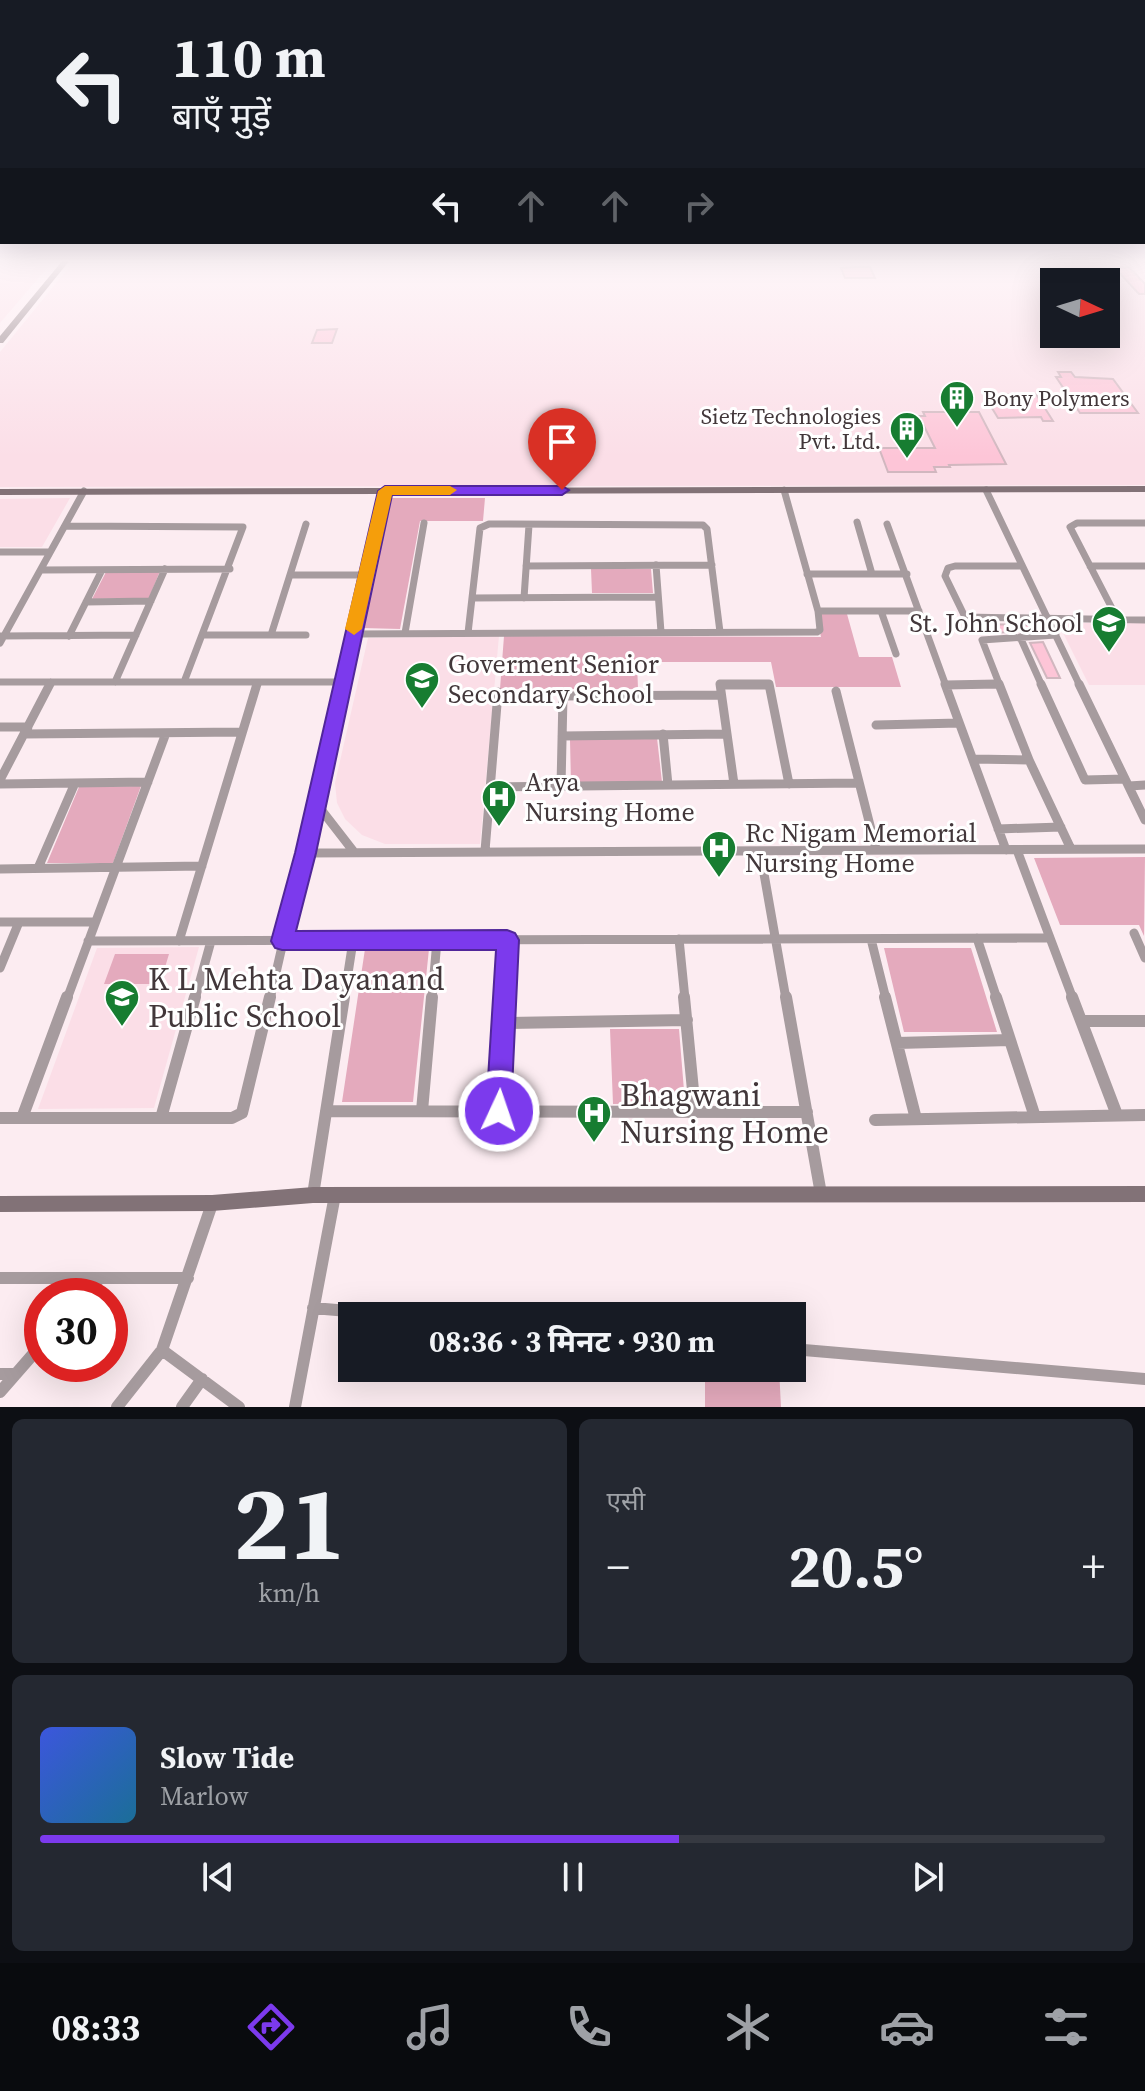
<!DOCTYPE html>
<html lang="hi">
<head>
<meta charset="utf-8">
<style>
  :root { --surface:#171b24; --page:#242831; --text:#f1f3f6; --muted:#9ea1a6; --line:#363941; --accent:#7c3aed }
  body { margin:0; font-family:"Source Serif 4","Noto Sans Devanagari",serif; background:var(--page); color:var(--text); height:100vh; display:flex; flex-direction:column; font-size:30px; white-space:nowrap }
  * { box-sizing:border-box; margin:0 }
  p { font-size:26px; color:var(--muted) }
  .icon { flex:none; width:44px; height:44px; fill:none; stroke:currentColor; stroke-width:2; stroke-linecap:round; stroke-linejoin:round }
  .map { position:relative; height:1407px; overflow:hidden }
  .drawer { display:flex; flex-direction:column; gap:12px; padding:12px; background:#0d0f14; flex:1 }
  .drawer>* { flex:none }
  .top-card { position:absolute; left:0px; top:0px; width:1146px; height:244px; box-shadow:0 8px 32px #0002; background:#171b24; color:var(--text); overflow:hidden }
  .needle { width:52px; rotate:94deg }
  .controls { position:absolute; left:1040px; top:268px; display:grid; gap:16px }
  .controls a { display:grid; place-items:center; width:80px; height:80px; border-radius:0px; background:var(--surface); box-shadow:0 8px 32px #0002; font-size:40px }
  .speed { position:absolute; left:24px; top:1278px; display:flex; gap:16px; font-size:40px; font-weight:700; text-align:center }
  .speed>* { display:grid; place-content:center; width:104px; height:104px; border-radius:50%; background:var(--surface); box-shadow:0 8px 32px #0002; line-height:1 }
  .speed .limit { border:12px solid #d22; background:#fff; color:#111 }
  .pin { position:absolute; display:grid; place-items:center; width:68px; height:68px; color:#fff; margin:-82px -34px; border-radius:50% 50% 50% 0; rotate:-45deg; box-shadow:0 0 8px #0007 }
  .pin .icon { rotate:45deg }
  .me { position:absolute; width:88px; margin:-44px; rotate:3deg; stroke-linejoin:round; filter:drop-shadow(0 0 6px #0008) }
  .turn { display:flex; align-items:center; gap:28px; height:168px; padding:0 40px; font-size:36px }
  .turn .icon { width:104px; height:104px; stroke-width:2.5 }
  .turn b { display:block; font-size:56px; line-height:68px }
  .lanes { display:flex; align-items:center; height:76px; padding:0 40px; background:#0003; justify-content:center; gap:40px; direction:ltr }
  .lanes .off { opacity:.35 }
  .big { font-size:60px; font-weight:700; line-height:1.1 }
  .drawer .widget { flex:1; display:flex; flex-direction:column; justify-content:center; gap:12px; min-width:0; padding:0 28px; border-radius:12px; background:var(--page) }
  .drawer .dial { align-items:center; gap:0 }
  .dial b { font-size:104px; line-height:1 }
  .song { display:flex; align-items:center; gap:24px }
  .cover { width:96px; height:96px; border-radius:12px; background:linear-gradient(135deg,hsl(230 70% 55%),hsl(200 70% 35%)) }
  .played { height:8px; border-radius:4px; background:linear-gradient(90deg,var(--accent) 60%,var(--line) 60%) }
  .keys { display:flex; justify-content:space-around; direction:ltr }
  .heat { display:flex; justify-content:space-between; align-items:center; font-size:44px; direction:ltr }
  .drawer .tiles { flex:1; display:grid; gap:12px; grid-template-columns:1fr 1fr }
  .widget:last-child { grid-column:span 2 }
  .trip { position:absolute; left:338px; top:1302px; width:468px; height:80px; border-radius:0px; background:var(--surface); box-shadow:0 8px 32px #0002; font-weight:700; line-height:80px; text-align:center }
  .tab-bar { display:flex; height:128px; justify-content:space-around; align-items:center; background:#090b0e; color:var(--muted) }
  .tab-bar .icon { width:56px; height:56px }
  .tab-bar .current { color:var(--accent) }
  .tab-bar b { font-size:36px; color:var(--text) }
  .map>svg:first-child { display:block }
  .built { fill:#fbdee7; fill-rule:evenodd }
  .green { fill:#e4aabd }
  .building { fill:#fdc5d7; stroke:#d1b7bf; stroke-width:2 }
  .lines { fill:none; stroke-linecap:round; stroke-linejoin:round }
  .street-far2 { stroke:#a69b9e; stroke-width:7 }
  .street-far1 { stroke:#a69b9e; stroke-width:9 }
  .street { stroke:#a69b9e; stroke-width:12 }
  .secondary { fill:#827277; fill-rule:evenodd }
  .route { fill:#7c3aed; stroke:#51269a; stroke-width:2 }
  .slow { fill:#f59e0b }
  .labels { text-anchor:middle; dominant-baseline:central; stroke-width:6; stroke-linejoin:round; paint-order:stroke }
  .far-poi-label { font-size:22px; fill:#42373a; stroke:#fff; text-anchor:start }
  .poi-label { font-size:26px; fill:#42373a; stroke:#fff; text-anchor:start }
  .near-poi-label { font-size:32px; fill:#42373a; stroke:#fff; text-anchor:start }
</style>
</head>
<body>
<div class="map">
<svg width="1145" height="1407" viewBox="0 0 1145 1407">
  <rect width="100%" height="100%" fill="#fcecf1"/>
  <!-- built -->
  <path class="built" d="M0 260H54L0 323Z
    M75 260H1145V485L0 487V352ZM1054 282H1106V334H1054Z
    M70 498 42 547H0V499Z
    M1058 623H1145V685H1089Z
    M499 636 480 844H385L362 835 345 819 337 803 335 783 368 638Z
    M199 947 154 1108 38 1109 97 948Z"/>
  <!-- green -->
  <path class="green" d="M391 498H485L483 521H420L400 629 362 628Z
    M591 569H651L653 593H592Z
    M160 571 149 598 92 599 106 572Z
    M816 614H847L859 657H892L901 687H776L771 662H637L638 689H500L504 636 821 637Z
    M657 738 662 782 571 783 570 740Z
    M141 786 113 863H47L79 787Z
    M1145 857 1144 936 1139 925H1060L1034 858Z
    M884 948H971L997 1032H904Z
    M365 949H429L413 1102H342Z
    M115 954H169L160 984H104Z
    M610 1029H679L685 1103 613 1104Z
    M705 1368H779L781 1407H705Z"/>
  <!-- building -->
  <path class="building" d="M857 267H870L875 278H845L841 268Z
    M1129 267 1145 284V294H1139L1115 268Z
    M337 329 332 343H312L317 330Z
    M1058 372H1071L1075 377 1113 379 1138 413H1080L1056 377H1061Z
    M1036 394 1053 421H1043L1041 417 998 418 984 395Z
    M923 412H979L1006 464 949 465 950 467H934L936 472H888L879 448H935L919 416H925Z
    M977 624 1032 625 1034 630 981 634Z
    M1043 642 1060 678H1047L1030 643Z"/>
  <g class="lines">
    <!-- street-far2 -->
    <path class="street-far2" d="M986 490 1080 686
      M857 522 872 574
      M887 524 946 686
      M65 526 243 527 184 682
      M0 552H50
      M656 565 661 632
      M526 566 712 565
      M1022 566H955L948 568 945 576 965 617 1145 620
      M1090 566H1145
      M41 570 230 569
      M807 574H907
      M290 575H366
      M472 598 658 597
      M524 598 529 525
      M86 602 151 601
      M818 611H919
      M881 611 896 654
      M1118 620 1070 527 1077 523H1145
      M405 633 424 523
      M468 633 480 528 489 524 703 525 707 529 720 632
      M353 634 817 632 820 630 818 611 784 490
      M203 635H306
      M271 635 306 524
      M1 636 136 635
      M69 636 102 570
      M1020 637 1042 686
      M0 643 84 491
      M0 682H342
      M115 682 165 569
      M946 685 997 684
      M49 686 51 682
      M256 686 257 682
      M342 686 385 491
      M720 686H769
      M1000 686 982 640 1056 635"/>
    <!-- street-far1 -->
    <path class="street-far1" d="M945 684 1006 850
      M1041 684 1085 780 1125 779
      M1079 684 1145 820
      M946 685 997 684
      M836 691 876 849
      M876 725 959 723
      M0 727H28
      M24 734 242 732
      M663 734 668 785
      M562 736 727 734
      M973 759 1029 760 999 684
      M1029 760 1071 849
      M0 780 50 684
      M0 784 148 782
      M734 784 720 684H769L789 784
      M561 786 563 696 721 695
      M1129 786 1145 785
      M490 787 859 783
      M316 803 354 852
      M998 829 1061 827
      M1017 850 1073 999
      M485 851 498 692
      M760 851 786 999
      M305 853 1145 849
      M38 868 75 783
      M0 869 202 866
      M0 922H95
      M1134 933 1145 958
      M977 938 997 999
      M679 939 685 999
      M871 939 886 999
      M88 941 1050 938
      M179 941 257 684
      M0 968 19 922
      M67 999 166 733
      M195 999 211 941
      M270 999 342 684
      M344 999 353 941
      M432 999 437 940
      M504 999 507 940"/>
    <!-- street -->
    <path class="street" d="M684 997 695 1111
      M786 997 821 1194
      M885 997 916 1119
      M996 997 1035 1117
      M1072 997 1117 1115
      M1082 1021H1145
      M503 1023 687 1020
      M897 1043 1010 1040
      M326 1111 807 1112
      M422 1111 432 997
      M499 1111 504 997
      M0 1118H232L242 1113 270 997
      M22 1118 67 997
      M161 1118 195 997
      M875 1120 1145 1115
      M313 1195 344 997
      M0 1278H188
      M84 1296 100 1278
      M313 1308 407 1316
      M792 1349 1145 1379
      M162 1350 239 1407
      M0 1374H16
      M0 1392 42 1344
      M117 1407 162 1350 212 1204
      M182 1407 202 1379
      M295 1407 335 1195"/>
    <!-- secondary -->
    <path class="secondary" d="M63 260H70L3 343H0V336Z
      M1145 486V492L0 495V489Z
      M1145 1186V1202L313 1203 212 1211 0 1212V1196L212 1195 313 1187Z"/>
  </g>
  <!-- sky -->
  <linearGradient id="sky" x2="0" y2="1"><stop stop-color="#afacd8"/><stop offset="0.57" stop-color="#fef6f9"/><stop offset="1" stop-color="#fef6f9" stop-opacity="0"/></linearGradient>
  <rect width="1145" height="457" fill="url(#sky)"/>
  <!-- route -->
  <path class="route" d="M385 486H562L569 490 562 495H392L316 853 296 931 507 930 515 933 519 940 511 1111 508 1119 499 1123 490 1119 486 1111 496 950H282L275 948 271 941 295 853 378 491Z"/>
  <!-- slow -->
  <path class="slow" d="M385 486H450L457 490 450 495H392L362 629 354 635 345 629 378 491Z"/>
  <!-- icons -->
  <defs>
    <g id="building-pin" transform="scale(1.8)"><path d="M0 17L-7.5 6A9.5 9.5 0 1 1 7.5 6Z" fill="#177d31" stroke="#fff"/><path d="M-4-6H4V6H1V3H-1V6H-4ZM-2.5-4.3h1.7v1.8h-1.7ZM.8-4.3h1.7v1.8H.8ZM-2.5-1h1.7V.8h-1.7ZM.8-1h1.7V.8H.8Z" fill="#fff"/></g>
    <g id="school-pin" transform="scale(1.8)"><path d="M0 17L-7.5 6A9.5 9.5 0 1 1 7.5 6Z" fill="#177d31" stroke="#fff"/><path d="M0-5L7-2L0 1L-7-2ZM-4 1L0 2.5L4 1V4Q0 6-4 4Z" fill="#fff"/></g>
    <g id="hospital-pin" transform="scale(1.8)"><path d="M0 17L-7.5 6A9.5 9.5 0 1 1 7.5 6Z" fill="#177d31" stroke="#fff"/><path d="M-5-5h3v3.5h4V-5h3V5h-3V1.5h-4V5h-3Z" fill="#fff"/></g>
  </defs>
  <g fill-rule="evenodd">
    <use href="#building-pin" x="957" y="398"/>
    <use href="#building-pin" x="907" y="429"/>
    <use href="#school-pin" x="1109" y="623"/>
    <use href="#school-pin" x="422" y="679"/>
    <use href="#hospital-pin" x="499" y="797"/>
    <use href="#hospital-pin" x="719" y="848"/>
    <use href="#school-pin" x="122" y="997"/>
    <use href="#hospital-pin" x="594" y="1113"/>
  </g>
  <g class="labels">
    <!-- far-poi labels -->
    <g class="far-poi-label">
      <text x="983" y="398">Bony Polymers</text>
      <text x="881" y="416" text-anchor="end">Sietz Technologies<tspan x="881" dy="25">Pvt. Ltd.</tspan></text>
    </g>
    <!-- poi labels -->
    <g class="poi-label">
      <text x="1083" y="623" text-anchor="end">St. John School</text>
      <text x="448" y="664">Goverment Senior<tspan x="448" dy="30">Secondary School</tspan></text>
      <text x="525" y="782">Arya<tspan x="525" dy="30">Nursing Home</tspan></text>
      <text x="745" y="833">Rc Nigam Memorial<tspan x="745" dy="30">Nursing Home</tspan></text>
    </g>
    <!-- near-poi labels -->
    <g class="near-poi-label">
      <text x="148" y="979">K L Mehta Dayanand<tspan x="148" dy="37">Public School</tspan></text>
      <text x="620" y="1095">Bhagwani<tspan x="620" dy="37">Nursing Home</tspan></text>
    </g>
  </g>
</svg>
<div class="controls">
<a><svg class="needle" viewBox="-14 -14 28 28"><path d="M0-13l5 13h-10z" fill="#e53935"/><path d="M0 13l5-13h-10z" fill="#9ea1a6"/></svg></a>
</div>
<div class="speed"><div class="limit">30</div></div>
<div class="pin" style="left:562px;top:490px;background:#d93025"><svg class="icon" aria-label="arrive" viewBox="0 0 24 24"><path d="M6 21V4h12l-3 4 3 4H6"/></svg></div>
<svg class="me" style="left:499px;top:1111px" viewBox="-20 -20 40 40"><circle r="17" fill="#7c3aed" stroke="#fff" stroke-width="3"/><path d="M0-11L8 9 0 5-8 9z" fill="#fff"/></svg>
<div class="trip">08:36 · 3 मिनट · 930 m</div>
<div class="top-card">
<div class="turn"><svg class="icon" aria-label="left" viewBox="0 0 24 24"><path d="M17 20v-9H6M10 6l-5 5 5 5"/></svg><div><b>110 m</b>बाएँ मुड़ें</div></div>
<div class="lanes"><svg class="icon" aria-label="left" viewBox="0 0 24 24"><path d="M17 20v-9H6M10 6l-5 5 5 5"/></svg><svg class="icon off" aria-label="ahead" viewBox="0 0 24 24"><path d="M12 20V5M6 11l6-6 6 6"/></svg><svg class="icon off" aria-label="ahead" viewBox="0 0 24 24"><path d="M12 20V5M6 11l6-6 6 6"/></svg><svg class="icon off" aria-label="right" viewBox="0 0 24 24"><path d="M7 20v-9h11M14 6l5 5-5 5"/></svg></div>
</div>
</div>
<section class="drawer">
<div class="tiles">
<div class="widget dial"><b>21</b><p>km/h</p></div>
<div class="widget"><p>एसी</p>
<div class="heat"><a>−</a><b class="big">20.5°</b><a>+</a></div>
</div>
<div class="widget">
<div class="song"><i class="cover"></i><div><b>Slow Tide</b><p>Marlow</p></div></div>
<div class="played"></div>
<div class="keys"><svg class="icon" aria-label="previous" viewBox="0 0 24 24"><path d="M18 5L8 12l10 7zM5 5v14"/></svg><svg class="icon" aria-label="pause" viewBox="0 0 24 24"><path d="M8 5v14M16 5v14"/></svg><svg class="icon" aria-label="next" viewBox="0 0 24 24"><path d="M6 5l10 7-10 7zM19 5v14"/></svg></div>
</div>
</div>
</section>
<nav class="tab-bar">
<b>08:33</b>
<svg class="icon current" aria-label="directions" viewBox="0 0 24 24"><path d="M12 3l9 9-9 9-9-9zM9 14v-3h6M13 9l2 2-2 2"/></svg>
<svg class="icon" aria-label="music" viewBox="0 0 24 24"><path d="M9 18V5l10-2v13"/><circle cx="6" cy="18" r="3"/><circle cx="16" cy="16" r="3"/></svg>
<svg class="icon" aria-label="phone" viewBox="0 0 24 24"><path d="M5 4h4l2 5-3 2q2 4 5 5l2-3 5 2v4C11 20 4 13 5 4z"/></svg>
<svg class="icon" aria-label="climate" viewBox="0 0 24 24"><path d="M12 3v18M4 7l16 10M4 17L20 7"/></svg>
<svg class="icon" aria-label="car" viewBox="0 0 24 24"><path d="M5 17H2v-5l4-1 3-4h7l3 4 3 1v5h-3M9 17h6M6 11h13"/><circle cx="7" cy="17" r="2"/><circle cx="17" cy="17" r="2"/></svg>
<svg class="icon" aria-label="filters" viewBox="0 0 24 24"><path d="M4 7h16M4 17h16"/><circle cx="9" cy="7" r="2"/><circle cx="15" cy="17" r="2"/></svg>
</nav>
</body>
</html>
